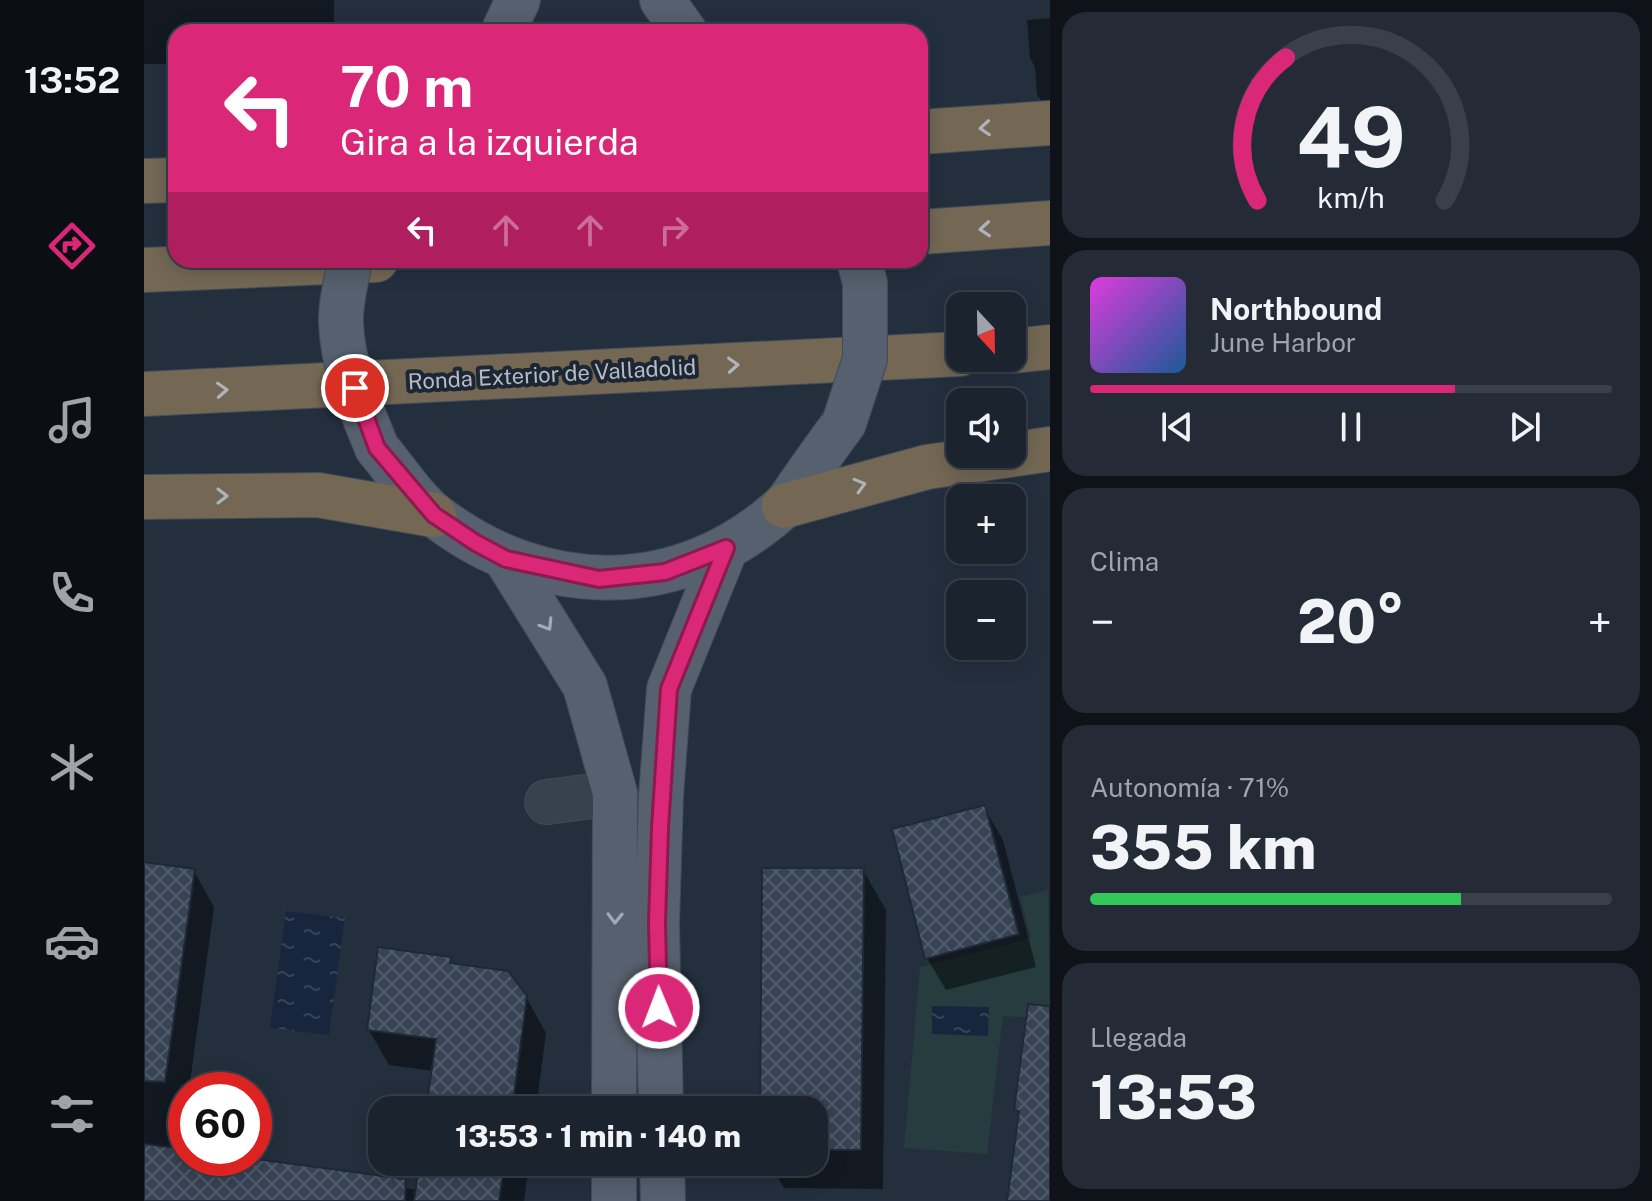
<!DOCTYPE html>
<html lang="es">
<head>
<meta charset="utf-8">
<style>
  :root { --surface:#1b232e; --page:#242b36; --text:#f1f3f6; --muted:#a0a4aa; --line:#39404a; --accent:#db2777 }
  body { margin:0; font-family:"Public Sans",sans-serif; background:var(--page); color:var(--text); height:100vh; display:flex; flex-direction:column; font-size:30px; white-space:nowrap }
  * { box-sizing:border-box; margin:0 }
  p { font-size:26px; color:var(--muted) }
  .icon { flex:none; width:44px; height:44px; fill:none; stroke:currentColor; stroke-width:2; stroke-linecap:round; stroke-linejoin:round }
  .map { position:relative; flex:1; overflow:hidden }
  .panel { display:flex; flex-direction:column; gap:12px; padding:12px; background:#0f1319; width:602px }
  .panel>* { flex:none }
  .guide { position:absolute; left:24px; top:24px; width:760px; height:244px; border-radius:24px; box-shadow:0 4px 20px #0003,0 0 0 2px var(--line); background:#db2777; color:#fff; overflow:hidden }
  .needle { width:52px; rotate:158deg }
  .fabs { position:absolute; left:802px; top:292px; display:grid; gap:16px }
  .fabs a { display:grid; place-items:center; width:80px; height:80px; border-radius:16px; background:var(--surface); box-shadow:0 4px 20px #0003,0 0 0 2px var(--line); font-size:40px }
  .speed { position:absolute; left:24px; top:1072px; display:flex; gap:16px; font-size:40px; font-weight:700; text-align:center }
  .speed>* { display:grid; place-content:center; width:104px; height:104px; border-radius:50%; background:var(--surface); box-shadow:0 4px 20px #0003,0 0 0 2px var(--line); line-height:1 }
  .speed .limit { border:12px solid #d22; background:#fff; color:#111 }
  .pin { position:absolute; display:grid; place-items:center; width:68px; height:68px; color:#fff; margin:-34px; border:4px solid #fff; border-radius:50%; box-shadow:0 2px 8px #0007 }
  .me { position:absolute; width:88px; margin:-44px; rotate:359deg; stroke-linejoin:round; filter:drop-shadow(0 0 6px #0008) }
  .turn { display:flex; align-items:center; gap:28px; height:168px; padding:0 40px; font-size:36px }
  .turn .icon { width:104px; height:104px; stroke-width:2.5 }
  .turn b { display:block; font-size:56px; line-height:68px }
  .lanes { display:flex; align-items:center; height:76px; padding:0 40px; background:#0003; justify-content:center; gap:40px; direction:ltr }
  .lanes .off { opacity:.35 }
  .big { font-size:60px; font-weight:800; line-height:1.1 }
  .panel .widget { flex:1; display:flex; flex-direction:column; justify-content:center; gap:12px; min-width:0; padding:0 28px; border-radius:24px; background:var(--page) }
  .panel .dial { align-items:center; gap:0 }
  .dial svg { height:208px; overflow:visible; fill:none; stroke:var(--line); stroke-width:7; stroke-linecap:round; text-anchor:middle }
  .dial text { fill:var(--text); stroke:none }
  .song { display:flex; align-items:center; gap:24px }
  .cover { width:96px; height:96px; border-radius:12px; background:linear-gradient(135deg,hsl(300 70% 55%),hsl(210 70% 35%)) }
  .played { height:8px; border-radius:4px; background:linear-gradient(90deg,var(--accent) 70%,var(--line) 70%) }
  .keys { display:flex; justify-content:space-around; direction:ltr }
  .heat { display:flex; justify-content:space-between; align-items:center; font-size:44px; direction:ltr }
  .charge { height:12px; border-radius:6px; background:linear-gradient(90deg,#34c759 71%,var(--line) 0) }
  .trip { position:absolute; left:224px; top:1096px; width:460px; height:80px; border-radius:24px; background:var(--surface); box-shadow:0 4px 20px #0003,0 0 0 2px var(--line); font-weight:800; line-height:80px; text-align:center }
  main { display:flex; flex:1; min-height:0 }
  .tabs { display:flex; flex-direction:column; width:144px; justify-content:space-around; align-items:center; background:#0b0e12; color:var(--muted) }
  .tabs .icon { width:56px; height:56px }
  .tabs .on { color:var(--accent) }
  .tabs b { font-size:36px; color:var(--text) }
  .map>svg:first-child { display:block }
  .green { fill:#263c3f }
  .water { fill:url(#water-ripples) }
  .shadow { fill:#0007 }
  .building { fill:url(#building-cross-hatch); stroke:#1f2835; stroke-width:2 }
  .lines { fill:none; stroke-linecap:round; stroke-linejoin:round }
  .minor-casing { stroke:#414a57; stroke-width:46 }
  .major-casing { stroke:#414a57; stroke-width:46 }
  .highway-casing { stroke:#434c59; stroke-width:46 }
  .minor { stroke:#38414e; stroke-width:44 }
  .major { stroke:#56606e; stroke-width:44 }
  .highway { stroke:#746855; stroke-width:44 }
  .major-bridge-casing { stroke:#414a57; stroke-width:46; stroke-linecap:butt }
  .major-bridge { stroke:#56606e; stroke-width:44 }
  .oneway { stroke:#aeb4bd }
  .oneway2 { stroke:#a1aab7 }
  .route-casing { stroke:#8e194d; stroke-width:20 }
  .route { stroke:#db2777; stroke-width:14 }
  .labels { text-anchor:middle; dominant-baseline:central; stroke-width:8; stroke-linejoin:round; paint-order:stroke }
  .street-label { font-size:22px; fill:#b4bcc9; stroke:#1d2633 }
</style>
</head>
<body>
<main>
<nav class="tabs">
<b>13:52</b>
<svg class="icon on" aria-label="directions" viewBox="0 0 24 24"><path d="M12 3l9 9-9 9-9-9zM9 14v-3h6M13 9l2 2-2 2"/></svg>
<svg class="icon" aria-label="music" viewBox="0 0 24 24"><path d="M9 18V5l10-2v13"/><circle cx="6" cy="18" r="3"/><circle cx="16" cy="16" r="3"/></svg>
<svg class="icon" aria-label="phone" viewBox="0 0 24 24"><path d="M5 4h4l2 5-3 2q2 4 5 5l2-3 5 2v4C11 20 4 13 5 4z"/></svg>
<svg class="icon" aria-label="climate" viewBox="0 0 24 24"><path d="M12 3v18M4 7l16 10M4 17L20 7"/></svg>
<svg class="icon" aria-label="car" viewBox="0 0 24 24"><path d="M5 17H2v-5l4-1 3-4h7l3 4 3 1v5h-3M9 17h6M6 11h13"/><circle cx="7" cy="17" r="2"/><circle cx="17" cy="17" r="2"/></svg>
<svg class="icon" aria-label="filters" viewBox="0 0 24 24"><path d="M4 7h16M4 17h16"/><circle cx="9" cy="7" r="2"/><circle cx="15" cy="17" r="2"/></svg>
</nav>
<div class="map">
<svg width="906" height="1201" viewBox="0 0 906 1201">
  <defs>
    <pattern id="water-ripples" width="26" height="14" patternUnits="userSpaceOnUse" patternTransform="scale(2)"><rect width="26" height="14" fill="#17263c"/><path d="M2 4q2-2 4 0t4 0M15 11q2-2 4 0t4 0" fill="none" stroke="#364457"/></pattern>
    <pattern id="building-cross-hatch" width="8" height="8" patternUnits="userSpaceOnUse" patternTransform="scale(2)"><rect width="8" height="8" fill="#364354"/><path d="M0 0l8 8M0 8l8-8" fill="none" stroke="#515c6b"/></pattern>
  </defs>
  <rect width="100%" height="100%" fill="#242f3e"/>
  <!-- green -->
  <path class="green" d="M904 890 906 1019 859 1016 843 1154 760 1148 776 967 887 938 876 897Z"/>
  <!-- water -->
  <path class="water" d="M142 911 201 918 185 1035 126 1028Z
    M788 1006 845 1007 844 1036 788 1034Z"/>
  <!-- shadow -->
  <path class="shadow" d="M0 0H190V32H32V64H0Z
    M906 18V116L893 94 891 67 886 58 883 20Z
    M840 807 859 840 892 967 802 990 783 958Z
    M0 864 50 871 70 907 45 1090H42L36 1151H42V1158H90L273 1190 277 1162H385L380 1201H0Z
    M719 870 742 910 739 1189 640 1188 625 1162H670V1110H618Z
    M306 959 309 965 382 997 402 1033 392 1110H284L289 1071 245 1065 225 1030Z"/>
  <!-- building -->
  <path class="building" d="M841 805 875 934 781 959 748 829Z
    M0 862 51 869 21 1082 0 1081Z
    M618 868H720L717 1150H670V1110H616Z
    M234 947 307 957 306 963 364 971 383 996 368 1110H282L292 1039 223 1030Z
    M884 1004 906 1006V1201H863L875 1111 870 1110Z
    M0 1144 42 1149V1158H105L262 1179 261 1201H0Z
    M275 1162H361L355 1201H270Z"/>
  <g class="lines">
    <!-- minor casing -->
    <g class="minor-casing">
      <path id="minor" d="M403 802 471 793"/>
    </g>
    <!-- major casing -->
    <g class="major-casing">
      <path id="major" d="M518 0 541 32
        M359 32 374 0
        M233 448C251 469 271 501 293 517 401 599 536 600 639 507 646 501 651 491 657 483 671 463 685 443 700 423
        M362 559 441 686 471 793 470 1110
        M517 1110 513 923 517 796 525 689 582 548
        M470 1162V1201
        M518 1162 519 1201"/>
    </g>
    <!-- highway casing -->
    <g class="highway-casing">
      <path id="highway" d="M776 132 906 123
        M0 181 32 180
        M776 232 906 223
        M0 270 232 260
        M868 351 906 347
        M0 394 816 354
        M0 497 174 495 290 515
        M640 506 783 467 906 449"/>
    </g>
    <!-- minor -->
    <use href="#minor" class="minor"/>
    <!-- major -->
    <use href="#major" class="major"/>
    <!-- highway -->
    <use href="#highway" class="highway"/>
    <!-- major-bridge casing -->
    <g class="major-bridge-casing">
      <path id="major-bridge" d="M206 260C203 280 196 302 197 322 198 365 217 409 233 448
        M700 423 721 359V283L715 260"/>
    </g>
    <!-- major-bridge -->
    <use href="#major-bridge" class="major-bridge"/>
  </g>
  <!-- one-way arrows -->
  <defs><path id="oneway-chevron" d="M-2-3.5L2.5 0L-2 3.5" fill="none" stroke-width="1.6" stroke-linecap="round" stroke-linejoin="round" transform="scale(2)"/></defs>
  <g class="oneway">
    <use href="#oneway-chevron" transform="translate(841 128) rotate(176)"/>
    <use href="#oneway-chevron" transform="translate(841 229) rotate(176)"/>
    <use href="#oneway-chevron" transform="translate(589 365) rotate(-3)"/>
    <use href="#oneway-chevron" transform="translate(78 390) rotate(-3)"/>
    <use href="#oneway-chevron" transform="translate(716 485) rotate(-16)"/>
    <use href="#oneway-chevron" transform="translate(78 496)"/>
  </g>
  <g class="oneway2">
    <use href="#oneway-chevron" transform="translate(403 625) rotate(58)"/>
    <use href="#oneway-chevron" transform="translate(471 918) rotate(91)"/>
  </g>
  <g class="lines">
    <!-- route casing -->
    <g class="route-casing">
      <path id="route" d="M211 388 233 448 290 515 332 543 362 559 455 579 521 572 582 548 525 689 516 828 513 923 515 1008"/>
    </g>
    <!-- route -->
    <use href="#route" class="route"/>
  </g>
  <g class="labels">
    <!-- street labels -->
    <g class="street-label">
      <text transform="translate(408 374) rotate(-3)">Ronda Exterior de Valladolid</text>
    </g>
  </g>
</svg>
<div class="fabs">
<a><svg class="needle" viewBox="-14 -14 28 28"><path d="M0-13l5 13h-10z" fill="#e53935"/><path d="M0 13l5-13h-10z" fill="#a0a4aa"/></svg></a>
<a><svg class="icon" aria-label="sound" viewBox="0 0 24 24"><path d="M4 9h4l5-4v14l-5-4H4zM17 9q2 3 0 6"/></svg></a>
<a>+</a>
<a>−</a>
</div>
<div class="speed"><div class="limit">60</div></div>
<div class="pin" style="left:211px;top:388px;background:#d93025"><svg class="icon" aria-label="arrive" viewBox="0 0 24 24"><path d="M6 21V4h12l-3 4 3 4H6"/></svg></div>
<svg class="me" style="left:515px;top:1008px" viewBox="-20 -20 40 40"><circle r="17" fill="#db2777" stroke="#fff" stroke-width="3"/><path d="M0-11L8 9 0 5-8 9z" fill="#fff"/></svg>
<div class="trip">13:53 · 1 min · 140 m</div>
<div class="guide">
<div class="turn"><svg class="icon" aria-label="left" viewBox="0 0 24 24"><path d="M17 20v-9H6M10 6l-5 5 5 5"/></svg><div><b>70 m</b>Gira a la izquierda</div></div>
<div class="lanes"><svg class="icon" aria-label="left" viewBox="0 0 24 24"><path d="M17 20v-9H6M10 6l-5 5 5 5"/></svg><svg class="icon off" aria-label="ahead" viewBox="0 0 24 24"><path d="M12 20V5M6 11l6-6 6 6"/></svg><svg class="icon off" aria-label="ahead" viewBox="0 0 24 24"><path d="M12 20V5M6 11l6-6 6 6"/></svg><svg class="icon off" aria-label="right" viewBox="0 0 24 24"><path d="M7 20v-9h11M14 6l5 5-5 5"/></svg></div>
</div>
</div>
<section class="panel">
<div class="widget dial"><svg viewBox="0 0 100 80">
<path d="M14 69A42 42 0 1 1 86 69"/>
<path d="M14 69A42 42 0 0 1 25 14" stroke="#db2777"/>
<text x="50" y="56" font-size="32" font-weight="700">49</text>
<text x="50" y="72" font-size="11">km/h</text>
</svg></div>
<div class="widget">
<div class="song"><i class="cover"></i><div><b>Northbound</b><p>June Harbor</p></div></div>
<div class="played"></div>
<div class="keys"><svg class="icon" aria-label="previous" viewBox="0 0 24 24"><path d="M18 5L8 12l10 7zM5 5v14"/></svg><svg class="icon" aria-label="pause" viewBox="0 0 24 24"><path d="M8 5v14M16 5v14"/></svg><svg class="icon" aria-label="next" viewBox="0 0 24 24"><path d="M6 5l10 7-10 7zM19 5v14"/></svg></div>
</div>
<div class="widget"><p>Clima</p>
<div class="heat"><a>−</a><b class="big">20°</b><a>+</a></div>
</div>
<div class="widget"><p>Autonomía · 71%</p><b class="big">355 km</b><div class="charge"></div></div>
<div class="widget"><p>Llegada</p><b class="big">13:53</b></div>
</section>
</main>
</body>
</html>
